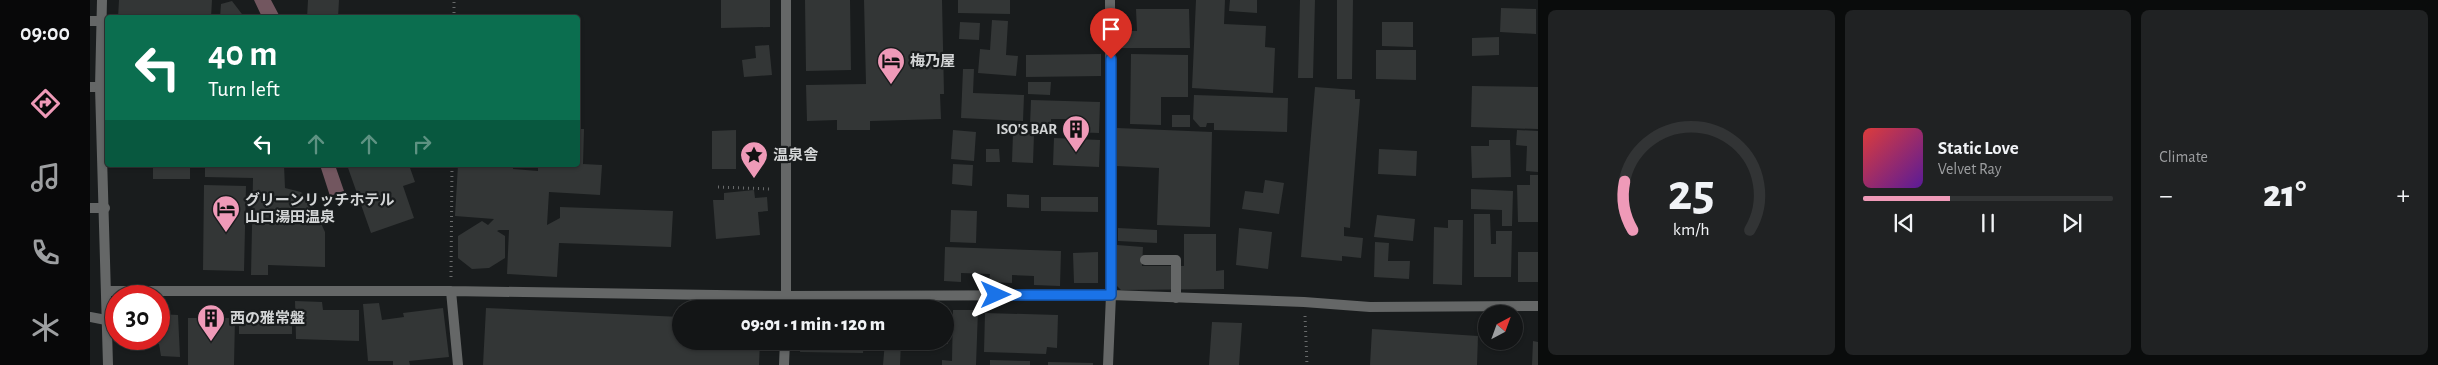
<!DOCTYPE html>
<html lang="en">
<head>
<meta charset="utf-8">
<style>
  :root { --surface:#131516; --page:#202223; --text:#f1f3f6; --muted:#9d9fa1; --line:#323435; --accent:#ef9ab8 }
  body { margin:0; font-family:"Alegreya Sans","Noto Sans JP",sans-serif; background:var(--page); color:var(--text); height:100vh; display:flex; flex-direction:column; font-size:19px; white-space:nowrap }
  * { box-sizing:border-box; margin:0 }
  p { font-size:16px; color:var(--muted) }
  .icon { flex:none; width:28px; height:28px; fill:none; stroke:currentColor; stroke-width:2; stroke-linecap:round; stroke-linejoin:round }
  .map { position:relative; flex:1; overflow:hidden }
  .drawer { display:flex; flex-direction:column; gap:10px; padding:10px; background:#0a0c0c; width:900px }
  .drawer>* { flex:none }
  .banner { position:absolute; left:15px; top:15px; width:475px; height:152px; border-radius:5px; box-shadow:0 1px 4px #0004,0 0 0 1px var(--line); background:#0b6e4f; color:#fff; overflow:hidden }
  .needle { width:32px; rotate:41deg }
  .controls { position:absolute; left:1388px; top:305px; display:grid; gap:10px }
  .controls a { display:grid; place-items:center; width:45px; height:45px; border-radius:50%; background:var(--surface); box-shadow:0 1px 4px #0004,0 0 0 1px var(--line); font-size:25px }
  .speed { position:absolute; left:15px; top:285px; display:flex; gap:10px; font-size:25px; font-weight:700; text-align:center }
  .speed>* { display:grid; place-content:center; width:65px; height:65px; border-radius:50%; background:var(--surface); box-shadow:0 1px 4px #0004,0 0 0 1px var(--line); line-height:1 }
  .speed .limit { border:8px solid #d22; background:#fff; color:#111 }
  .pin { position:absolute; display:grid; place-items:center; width:42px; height:42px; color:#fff; margin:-51px -21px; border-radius:50% 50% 50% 0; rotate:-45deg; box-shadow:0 0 5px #0007 }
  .pin .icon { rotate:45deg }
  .me { position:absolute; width:55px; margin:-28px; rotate:90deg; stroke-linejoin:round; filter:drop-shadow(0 0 4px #0008) }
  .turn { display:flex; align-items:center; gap:18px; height:105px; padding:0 20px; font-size:22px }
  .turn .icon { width:65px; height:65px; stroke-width:2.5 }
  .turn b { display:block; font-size:35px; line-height:42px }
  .lanes { display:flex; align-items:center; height:48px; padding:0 20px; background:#0003; justify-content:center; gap:25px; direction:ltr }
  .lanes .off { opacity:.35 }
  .big { font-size:38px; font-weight:800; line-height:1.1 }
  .drawer .card { flex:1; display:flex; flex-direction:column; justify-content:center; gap:8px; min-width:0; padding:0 18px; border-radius:8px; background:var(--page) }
  .drawer .dial { align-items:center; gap:0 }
  .dial svg { height:130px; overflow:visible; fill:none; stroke:var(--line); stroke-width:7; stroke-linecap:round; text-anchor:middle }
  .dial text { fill:var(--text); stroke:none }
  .song { display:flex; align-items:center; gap:15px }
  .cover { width:60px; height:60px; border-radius:8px; background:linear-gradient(135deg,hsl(0 70% 55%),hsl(270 70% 35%)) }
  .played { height:5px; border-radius:2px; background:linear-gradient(90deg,var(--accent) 35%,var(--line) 35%) }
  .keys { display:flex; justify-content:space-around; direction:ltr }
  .heat { display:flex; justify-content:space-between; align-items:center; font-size:28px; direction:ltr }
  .drawer .tiles { flex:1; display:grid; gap:10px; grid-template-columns:repeat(3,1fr) }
  .trip { position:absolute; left:582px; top:300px; width:282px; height:50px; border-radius:25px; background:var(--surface); box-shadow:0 1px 4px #0004,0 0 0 1px var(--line); font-weight:800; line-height:50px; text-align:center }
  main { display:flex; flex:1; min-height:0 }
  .menu { display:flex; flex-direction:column; width:90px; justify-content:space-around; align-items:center; background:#080809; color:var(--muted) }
  .menu .icon { width:35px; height:35px }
  .menu .selected { color:var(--accent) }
  .menu b { font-size:22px; color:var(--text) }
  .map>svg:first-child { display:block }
  .water { fill:#72565f }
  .building { fill:#333636 }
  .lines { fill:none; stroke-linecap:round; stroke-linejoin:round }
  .path { stroke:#686a6b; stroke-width:3; stroke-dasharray:1 4; stroke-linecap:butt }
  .service { stroke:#656767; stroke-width:10 }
  .minor { stroke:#656767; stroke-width:10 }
  .tertiary { stroke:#656767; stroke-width:10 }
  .route-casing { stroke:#114b97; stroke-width:12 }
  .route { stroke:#1a73e8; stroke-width:9 }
  .labels { text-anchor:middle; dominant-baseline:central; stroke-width:4.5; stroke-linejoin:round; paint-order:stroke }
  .poi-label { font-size:15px; font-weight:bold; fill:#d3d5d6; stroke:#191c1d; text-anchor:start }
</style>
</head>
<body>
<main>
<nav class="menu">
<b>09:00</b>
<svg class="icon selected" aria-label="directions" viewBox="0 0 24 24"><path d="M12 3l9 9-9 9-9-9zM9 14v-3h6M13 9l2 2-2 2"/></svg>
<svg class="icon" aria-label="music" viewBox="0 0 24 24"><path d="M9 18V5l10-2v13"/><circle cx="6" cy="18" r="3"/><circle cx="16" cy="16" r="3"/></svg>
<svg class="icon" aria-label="phone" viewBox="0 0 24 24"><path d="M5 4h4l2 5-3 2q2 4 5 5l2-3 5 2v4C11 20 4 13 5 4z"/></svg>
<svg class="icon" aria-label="climate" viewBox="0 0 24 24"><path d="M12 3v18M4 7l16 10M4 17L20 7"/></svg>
</nav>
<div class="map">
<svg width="1448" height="365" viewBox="0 0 1448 365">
  <rect width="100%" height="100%" fill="#191c1d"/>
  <!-- water -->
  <path class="water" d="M164 0H181L190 17H172Z
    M230 165H245L254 191 240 196Z"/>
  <!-- building -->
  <path class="building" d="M29 0H122L121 18H28Z
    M218 0H249L248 18H217Z
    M631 0H680V27L631 28Z
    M715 0H760L761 70 716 71Z
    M774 0H852L854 94H850L851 119 780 121V130H747V120L717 121 716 85 776 84Z
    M868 0H920V14L868 13Z
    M1106 0H1135L1134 24 1176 26 1175 47 1185 48 1183 93 1102 88Z
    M1140 0H1167V13L1139 11Z
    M1210 0H1225L1223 78H1208Z
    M1247 0H1263L1262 79H1247Z
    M142 1 155 18H130L131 4Z
    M1411 8 1446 9V34L1410 32Z
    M1046 9H1099L1100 48H1032V31H1047Z
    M902 20 918 21 916 55 928 56 926 76 888 73 890 49 900 50Z
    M870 22 890 23 889 40 869 39Z
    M1292 22H1323V47L1292 46Z
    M1409 37V55L1382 56V38Z
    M679 45 682 75 654 77 652 60 666 58 665 46Z
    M1286 50H1326V80L1286 79Z
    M1011 54V76L936 77V55Z
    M1041 54 1098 55V97H1071V125L1040 124Z
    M873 69H884L883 93 934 95 933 121 871 118Z
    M938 82H961L960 95 938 94Z
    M1382 86 1448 87V129L1381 127Z
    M1225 87 1265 90V99H1270L1260 228 1254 227V236L1273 238 1271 258 1252 256V261L1211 257Z
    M1104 95 1198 98 1197 132 1124 130V123H1117L1116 127H1110L1103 119Z
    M941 100 1010 102 1009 133 982 132V119H961V127L940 126Z
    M1082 115H1100V127H1082Z
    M1027 128 1122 132 1120 227 1067 225 1069 168 1026 166Z
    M488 129H494L493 164 512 165 510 195 459 192 457 225 470 218V207L583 211 581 247 469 243 467 277 417 274 419 230H409L407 231 415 236V258L399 268 382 269 368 258V236L392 221 398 225 404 219 365 216 368 165H423V169L448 171V165H488Z
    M646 130V169H622V131Z
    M863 130 886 132 884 161 861 159Z
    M1427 130 1448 131V172L1436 171 1437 146 1426 145Z
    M923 133 944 134 943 163 922 162Z
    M964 138 1010 140 1009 167 963 165Z
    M1399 140H1420L1421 177 1382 178 1381 146H1399Z
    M896 149H909L910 162H896Z
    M1289 149 1327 151 1326 176 1288 174Z
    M863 164 883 165 882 186 862 184Z
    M63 165H100V179H63Z
    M115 165H194L195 188 211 192 222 204 235 232V267L178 265V275H161L163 178 115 177Z
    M257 165H319L325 182 313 186 324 218 281 233Z
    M1440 175H1448V222H1428L1427 185H1440Z
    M1175 180 1194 183 1189 214 1152 209 1155 191 1173 193Z
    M114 185 156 186 154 271 113 270Z
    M1381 189 1423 191 1422 226H1412V210L1381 209Z
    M664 190 665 198 677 197 678 211 668 212 670 235 626 239 623 200H634V193Z
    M917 194 939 195V208L917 207Z
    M951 197H1008V212L951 211Z
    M861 210 887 211 886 243 860 242Z
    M1384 214H1400L1401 244H1406V231H1422L1421 277H1384Z
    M1287 215 1325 219 1323 241 1284 237Z
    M1358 220H1373L1372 285 1343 284 1344 227 1358 228Z
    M1028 228 1067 230V243L1028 241Z
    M1149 228 1182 232 1178 269 1146 265Z
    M1094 234H1126V271L1134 270V289L1031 290 1025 284 1027 245 1053 247 1052 266H1094Z
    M1285 242 1299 243 1298 261H1320L1319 279 1284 277Z
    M855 247 971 251 970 286 944 285V276L922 275V283L899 282 900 274 871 273V282L854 281Z
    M1008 252V283H984L983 253Z
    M1428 252H1448V282H1428Z
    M205 301 232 302 233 310H269V341L206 339Z
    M289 303 292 320 314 317 313 313 353 308 359 357 319 361 320 365H303V361H278L273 304Z
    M396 308 591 317V341H670L669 365H393Z
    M863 310H888L886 365H852V360L862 361Z
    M149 312H202V334H149Z
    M895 313 968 315 967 348 957 347 956 354 894 352Z
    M69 314 88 315 90 357 71 356 69 344 48 341 49 339H69Z
    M98 318H145L144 365H98Z
    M856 320H859L858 341H856Z
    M1122 322 1152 323 1149 365H1119Z
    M1282 329 1388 336 1387 365H1280Z
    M711 341H774L773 353 710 352Z
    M795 341H811L810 365H793Z
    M838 341H858V344L838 343Z
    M1443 341 1448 342V365H1442Z
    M900 360 940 361V365H900Z
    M958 362 1003 363V365H958Z"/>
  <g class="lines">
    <!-- path -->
    <path class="path" d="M364 18V0
      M628 187 681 189
      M361 277 362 165
      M1215 316 1217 365"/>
    <!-- service -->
    <path class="service" d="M1055 260H1086V298
      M0 317 16 320"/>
    <!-- minor -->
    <path class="minor" d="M0 21H11
      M0 87H10
      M0 208H15
      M17 291H361L696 296 1021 295 1214 302 1280 307 1448 306
      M361 291 368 365
      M696 309V0
      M694 365 695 341
      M1018 365 1021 295 1020 0"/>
    <!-- tertiary -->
    <path class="tertiary" d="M12 0 10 87 18 365"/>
  </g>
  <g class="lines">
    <!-- route casing -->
    <g class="route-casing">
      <path id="route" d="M906 295H1021V59"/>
    </g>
    <!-- route -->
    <use href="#route" class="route"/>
  </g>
  <!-- icons -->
  <defs>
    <g id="hotel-pin" transform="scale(1.4375)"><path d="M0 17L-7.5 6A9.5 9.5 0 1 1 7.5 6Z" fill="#ef9ab8" stroke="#191c1d"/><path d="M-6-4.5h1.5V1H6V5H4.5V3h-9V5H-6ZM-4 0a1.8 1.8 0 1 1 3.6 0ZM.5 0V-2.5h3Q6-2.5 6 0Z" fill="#111"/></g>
    <g id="building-pin" transform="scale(1.4375)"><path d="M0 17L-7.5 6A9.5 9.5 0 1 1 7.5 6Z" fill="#ef9ab8" stroke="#191c1d"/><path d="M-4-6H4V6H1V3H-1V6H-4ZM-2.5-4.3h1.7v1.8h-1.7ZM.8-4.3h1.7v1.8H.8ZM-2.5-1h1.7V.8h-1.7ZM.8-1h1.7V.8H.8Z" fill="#111"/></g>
    <g id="sight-pin" transform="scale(1.4375)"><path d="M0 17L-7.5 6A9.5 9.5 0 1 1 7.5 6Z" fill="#ef9ab8" stroke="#191c1d"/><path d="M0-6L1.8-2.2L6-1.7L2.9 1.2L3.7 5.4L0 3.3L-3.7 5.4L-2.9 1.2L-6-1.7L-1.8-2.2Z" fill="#111"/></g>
  </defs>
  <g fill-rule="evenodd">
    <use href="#hotel-pin" x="801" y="61"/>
    <use href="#building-pin" x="986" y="129"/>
    <use href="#sight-pin" x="664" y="155"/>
    <use href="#hotel-pin" x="136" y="209"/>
    <use href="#building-pin" x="121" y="318"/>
  </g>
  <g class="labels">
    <!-- poi labels -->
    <g class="poi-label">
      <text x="820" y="61">梅乃屋</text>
      <text x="967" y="129" text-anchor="end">ISO'S BAR</text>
      <text x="683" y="155">温泉舎</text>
      <text x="155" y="200">グリーンリッチホテル<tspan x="155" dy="17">山口湯田温泉</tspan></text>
      <text x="140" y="318">西の雅常盤</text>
    </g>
  </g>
</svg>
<div class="controls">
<a><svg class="needle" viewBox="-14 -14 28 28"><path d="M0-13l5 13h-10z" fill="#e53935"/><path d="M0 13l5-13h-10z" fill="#9d9fa1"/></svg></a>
</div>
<div class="speed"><div class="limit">30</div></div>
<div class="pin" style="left:1021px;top:59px;background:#d93025"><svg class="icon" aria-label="arrive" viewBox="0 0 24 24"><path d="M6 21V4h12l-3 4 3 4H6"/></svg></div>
<svg class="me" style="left:906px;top:295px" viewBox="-20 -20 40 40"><path d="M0-17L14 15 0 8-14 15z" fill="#1a73e8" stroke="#fff" stroke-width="4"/></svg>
<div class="trip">09:01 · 1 min · 120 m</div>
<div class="banner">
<div class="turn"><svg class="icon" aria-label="left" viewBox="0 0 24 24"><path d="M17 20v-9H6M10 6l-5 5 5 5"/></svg><div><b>40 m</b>Turn left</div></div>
<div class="lanes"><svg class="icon" aria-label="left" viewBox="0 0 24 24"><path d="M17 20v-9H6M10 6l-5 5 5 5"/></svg><svg class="icon off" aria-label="ahead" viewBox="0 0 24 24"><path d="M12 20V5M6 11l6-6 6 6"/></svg><svg class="icon off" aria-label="ahead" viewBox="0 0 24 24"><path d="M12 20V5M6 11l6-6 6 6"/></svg><svg class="icon off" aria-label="right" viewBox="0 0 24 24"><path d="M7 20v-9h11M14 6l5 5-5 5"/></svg></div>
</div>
</div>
<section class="drawer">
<div class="tiles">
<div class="card dial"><svg viewBox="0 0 100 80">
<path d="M14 69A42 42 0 1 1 86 69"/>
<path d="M14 69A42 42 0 0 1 9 39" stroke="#ef9ab8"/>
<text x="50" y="56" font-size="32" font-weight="700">25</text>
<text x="50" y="72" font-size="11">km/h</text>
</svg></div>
<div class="card">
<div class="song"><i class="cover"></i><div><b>Static Love</b><p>Velvet Ray</p></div></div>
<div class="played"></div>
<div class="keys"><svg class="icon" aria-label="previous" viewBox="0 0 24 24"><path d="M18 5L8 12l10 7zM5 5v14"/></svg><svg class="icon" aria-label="pause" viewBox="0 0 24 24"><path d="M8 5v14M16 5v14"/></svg><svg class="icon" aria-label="next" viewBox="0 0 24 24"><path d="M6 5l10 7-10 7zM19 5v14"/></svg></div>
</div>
<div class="card"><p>Climate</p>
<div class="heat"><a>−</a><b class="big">21°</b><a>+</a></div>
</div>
</div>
</section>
</main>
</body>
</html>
